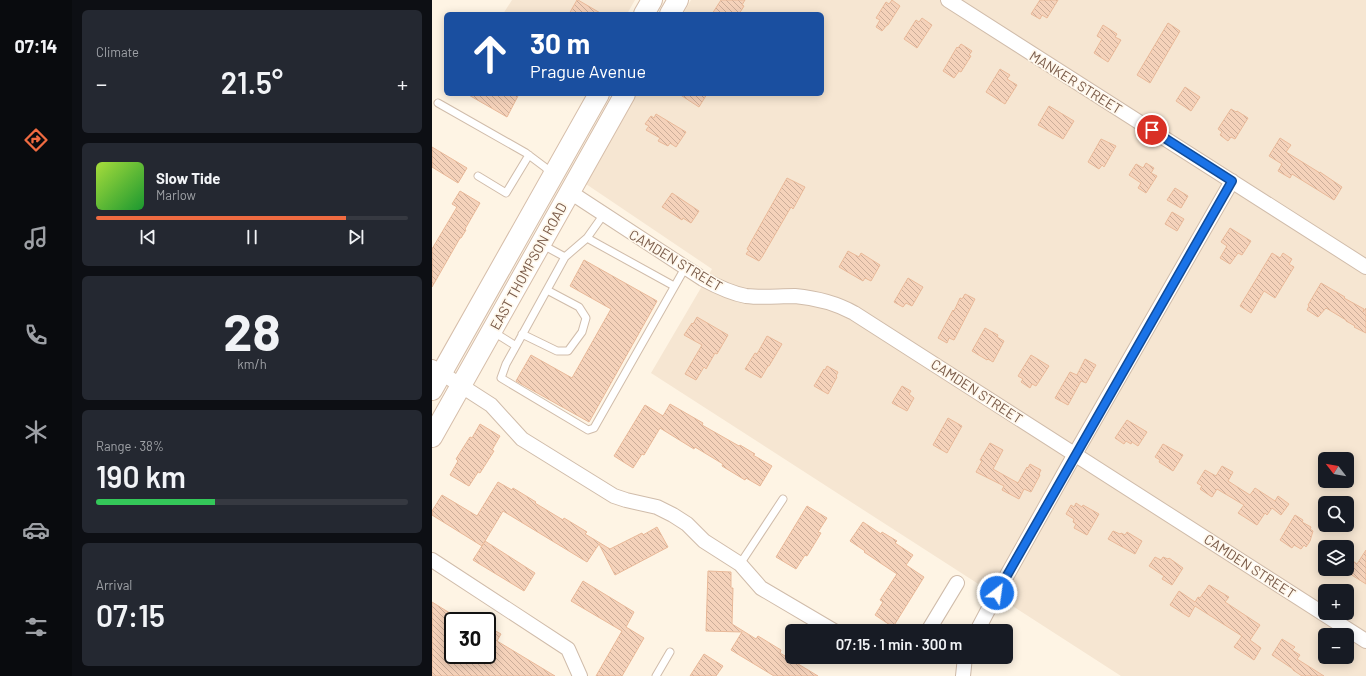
<!DOCTYPE html>
<html lang="en">
<head>
<meta charset="utf-8">
<style>
  :root { --surface:#171b24; --page:#242831; --text:#f1f3f6; --muted:#9ea1a6; --line:#363941; --accent:#f06b41 }
  body { margin:0; font-family:Barlow,sans-serif; background:var(--page); color:var(--text); height:100vh; display:flex; flex-direction:column; font-size:15px; white-space:nowrap }
  * { box-sizing:border-box; margin:0 }
  p { font-size:13px; color:var(--muted) }
  .icon { flex:none; width:22px; height:22px; fill:none; stroke:currentColor; stroke-width:2; stroke-linecap:round; stroke-linejoin:round }
  .map { position:relative; flex:1; overflow:hidden }
  .details { display:flex; flex-direction:column; gap:10px; padding:10px; background:#0d0f14; width:360px }
  .details>* { flex:none }
  .banner { position:absolute; left:12px; top:12px; width:380px; height:84px; border-radius:6px; box-shadow:0 2px 10px #0003; background:#1a4fa0; color:#fff; overflow:hidden }
  .needle { width:26px; rotate:301deg }
  .controls { position:absolute; left:886px; top:452px; display:grid; gap:8px }
  .controls a { display:grid; place-items:center; width:36px; height:36px; border-radius:6px; background:var(--surface); box-shadow:0 2px 10px #0003; font-size:20px }
  .speed { position:absolute; left:12px; top:612px; display:flex; gap:8px; font-size:20px; font-weight:700; text-align:center }
  .speed>* { display:grid; place-content:center; width:52px; height:52px; border-radius:50%; background:var(--surface); box-shadow:0 2px 10px #0003; line-height:1 }
  .speed .limit { border:2px solid #111; border-radius:6px; background:#fff; color:#111 }
  .pin { position:absolute; display:grid; place-items:center; width:34px; height:34px; color:#fff; margin:-17px; border:2px solid #fff; border-radius:50%; box-shadow:0 1px 4px #0007 }
  .me { position:absolute; width:44px; margin:-22px; rotate:30deg; stroke-linejoin:round; filter:drop-shadow(0 0 3px #0008) }
  .turn { display:flex; align-items:center; gap:14px; height:84px; padding:0 20px; font-size:18px }
  .turn .icon { width:52px; height:52px; stroke-width:2.5 }
  .turn b { display:block; font-size:28px; line-height:34px }
  .big { font-size:30px; font-weight:600; line-height:1.1 }
  .details .card { flex:1; display:flex; flex-direction:column; justify-content:center; gap:6px; min-width:0; padding:0 14px; border-radius:6px; background:var(--page) }
  .details .dial { align-items:center; gap:0 }
  .dial b { font-size:52px; line-height:1 }
  .song { display:flex; align-items:center; gap:12px }
  .cover { width:48px; height:48px; border-radius:6px; background:linear-gradient(135deg,hsl(80 70% 55%),hsl(130 70% 35%)) }
  .played { height:4px; border-radius:2px; background:linear-gradient(90deg,var(--accent) 80%,var(--line) 80%) }
  .keys { display:flex; justify-content:space-around; direction:ltr }
  .heat { display:flex; justify-content:space-between; align-items:center; font-size:22px; direction:ltr }
  .charge { height:6px; border-radius:3px; background:linear-gradient(90deg,#34c759 38%,var(--line) 0) }
  .trip { position:absolute; left:353px; top:624px; width:228px; height:40px; border-radius:6px; background:var(--surface); box-shadow:0 2px 10px #0003; font-weight:600; line-height:40px; text-align:center }
  main { display:flex; flex:1; min-height:0 }
  .tabs { display:flex; flex-direction:column; width:72px; justify-content:space-around; align-items:center; background:#090b0e; color:var(--muted) }
  .tabs .icon { width:28px; height:28px }
  .tabs .on { color:var(--accent) }
  .tabs b { font-size:18px; color:var(--text) }
  .map>svg:first-child { display:block }
  .residential { fill:#f6e6d2; fill-rule:evenodd }
  .building { fill:url(#building-back-hatch); stroke:#e9b999 }
  .lines { fill:none; stroke-linecap:round; stroke-linejoin:round }
  .lane-casing { stroke:#d0bcaa; stroke-width:9 }
  .street-casing { stroke:#d0bcaa; stroke-width:16 }
  .secondary-casing { stroke:#d6beaa; stroke-width:22 }
  .lane { stroke:#fff; stroke-width:7 }
  .street { stroke:#fff; stroke-width:14 }
  .secondary { stroke:#fff; stroke-width:20 }
  .route-casing { stroke:#114b97; stroke-width:10 }
  .route { stroke:#1a73e8; stroke-width:7 }
  .labels { text-anchor:middle; dominant-baseline:central; stroke-width:3.5; stroke-linejoin:round; paint-order:stroke }
  .street-label { font-size:14px; fill:#795a48; stroke:#fff8ec }
</style>
</head>
<body>
<main>
<nav class="tabs">
<b>07:14</b>
<svg class="icon on" aria-label="directions" viewBox="0 0 24 24"><path d="M12 3l9 9-9 9-9-9zM9 14v-3h6M13 9l2 2-2 2"/></svg>
<svg class="icon" aria-label="music" viewBox="0 0 24 24"><path d="M9 18V5l10-2v13"/><circle cx="6" cy="18" r="3"/><circle cx="16" cy="16" r="3"/></svg>
<svg class="icon" aria-label="phone" viewBox="0 0 24 24"><path d="M5 4h4l2 5-3 2q2 4 5 5l2-3 5 2v4C11 20 4 13 5 4z"/></svg>
<svg class="icon" aria-label="climate" viewBox="0 0 24 24"><path d="M12 3v18M4 7l16 10M4 17L20 7"/></svg>
<svg class="icon" aria-label="car" viewBox="0 0 24 24"><path d="M5 17H2v-5l4-1 3-4h7l3 4 3 1v5h-3M9 17h6M6 11h13"/><circle cx="7" cy="17" r="2"/><circle cx="17" cy="17" r="2"/></svg>
<svg class="icon" aria-label="filters" viewBox="0 0 24 24"><path d="M4 7h16M4 17h16"/><circle cx="9" cy="7" r="2"/><circle cx="15" cy="17" r="2"/></svg>
</nav>
<section class="details">
<div class="card"><p>Climate</p>
<div class="heat"><a>−</a><b class="big">21.5°</b><a>+</a></div>
</div>
<div class="card">
<div class="song"><i class="cover"></i><div><b>Slow Tide</b><p>Marlow</p></div></div>
<div class="played"></div>
<div class="keys"><svg class="icon" aria-label="previous" viewBox="0 0 24 24"><path d="M18 5L8 12l10 7zM5 5v14"/></svg><svg class="icon" aria-label="pause" viewBox="0 0 24 24"><path d="M8 5v14M16 5v14"/></svg><svg class="icon" aria-label="next" viewBox="0 0 24 24"><path d="M6 5l10 7-10 7zM19 5v14"/></svg></div>
</div>
<div class="card dial"><b>28</b><p>km/h</p></div>
<div class="card"><p>Range · 38%</p><b class="big">190 km</b><div class="charge"></div></div>
<div class="card"><p>Arrival</p><b class="big">07:15</b></div>
</section>
<div class="map">
<svg width="934" height="676" viewBox="0 0 934 676">
  <defs>
    <pattern id="building-back-hatch" width="6" height="6" patternUnits="userSpaceOnUse"><rect width="6" height="6" fill="#f5d2ba"/><path d="M-1 5l2 2M0 0l6 6M5-1l2 2" fill="none" stroke="#cbad99"/></pattern>
  </defs>
  <rect width="100%" height="100%" fill="#fef4e4"/>
  <!-- residential -->
  <path class="residential" d="M80 0H203L195 14H71Z
    M259 0H934V676H689L219 373 280 269 154 184 205 94H390V14H251ZM893 459H915V481H893ZM893 503H915V525H893ZM893 547H915V569H893ZM893 591H915V613H893ZM893 635H915V657H893Z"/>
  <!-- building -->
  <path class="building" d="M145 0H146L170 14H137Z
    M289 0H313L310 5 312 6 307 14H280Z
    M460 0 468 6 456 25H455L450 31 444 27 448 20 444 18 454 2 457 4Z
    M608 0H626L615 18 610 15 608 19 599 14Z
    M490 18 500 25 485 48 472 39 484 20 487 22Z
    M736 23 748 31 718 83 705 75Z
    M671 25 685 34 683 37 689 40 676 62 662 53 670 39 665 36Z
    M529 44 540 51 537 55 539 56 529 72 527 71 522 78 511 71 525 47 526 48Z
    M568 69 578 75 575 79 585 85 573 104 554 92Z
    M753 87 768 97 759 111 744 101Z
    M35 94H87L75 117Z
    M247 94H275L267 107Z
    M617 106 642 121 631 139 606 125Z
    M799 109 804 112 805 111 816 118 803 139 799 137 796 141 788 135 790 132 786 129Z
    M224 114 254 132 244 147 238 143 236 146 226 141 228 138 214 130 217 126 213 124 219 116 222 118Z
    M848 138 859 145 854 152 888 173V172L910 187 902 200 860 174 858 178 846 171 850 164 837 156Z
    M669 139 684 146 672 167 670 165 667 169 656 162Z
    M0 147 35 168 26 183 0 167Z
    M714 163 722 168 719 173 725 176 714 193 706 188 709 183 697 175 704 164 711 168Z
    M355 178 373 187 361 209 359 207 330 257 327 261 314 254 317 250 315 249Z
    M743 188 756 196 749 208 735 200Z
    M28 191 48 203 33 229 34 230 29 238H28L0 287V249L25 207 20 204Z
    M240 193 267 211 259 223 251 218 250 220 230 207Z
    M740 212 752 219 745 231 733 224Z
    M798 228 819 241 810 255 806 253 798 264 788 258 795 246 789 242Z
    M416 251 427 257 429 253 448 265 439 281 433 278 431 281 407 267Z
    M840 253 848 258 851 253 860 259 857 264 862 267 843 298 832 291 819 313 808 306Z
    M152 260 225 301 157 422 84 381 99 355 140 378 179 309 138 286Z
    M476 278 491 287 480 306 474 303 471 307 462 302Z
    M889 283 913 297 912 298 932 309 931 312 934 308V333L922 327 923 326 914 321V320L894 308 886 317 875 310 877 306 876 305Z
    M533 294 543 299 522 340 517 338 515 343 506 338 521 310 522 311 528 298 530 299Z
    M265 317 296 335 285 354 283 353 274 369 272 367 264 380 253 374 270 345 252 335 260 323 261 324Z
    M553 328 566 335 565 337 572 341 561 362 556 359 555 360 540 351Z
    M335 336 350 344 337 366H336L329 378 313 369 323 353 325 354Z
    M599 355 617 366 604 386 600 384 598 388 589 382 591 379 586 376Z
    M653 359 664 365 654 383 649 381 636 405 623 398 638 372 645 375Z
    M395 366 406 372 404 376 405 377 396 394 382 386 392 369 393 370Z
    M470 386 479 391 477 394 482 398 475 411 460 403Z
    M238 404 271 423 270 425 307 446 308 445 323 454 321 455 340 466 328 486 314 478 313 480 290 466 291 464 263 447 262 449 228 428 212 455 210 454 201 468 182 456 213 405 231 416Z
    M516 418 530 426 515 453 501 445Z
    M695 420 715 432 706 446 700 442 699 444 694 441 692 444 683 438Z
    M48 424 68 436 60 450 62 451 48 473 46 472 37 486 18 475 26 461 24 459 38 437 40 438Z
    M558 443 571 450 561 469 586 483 595 467 596 468 598 464 609 470 607 474 608 475 599 492 592 489 587 499 570 490 572 486 544 472 550 461 548 460Z
    M731 444 751 455 741 471 727 462 728 460 723 457Z
    M790 466 801 472 796 481 818 495 823 488 843 501 846 496 857 504 849 515 840 508 835 515 833 513 825 525 806 513 812 505 785 489 780 497 768 489 770 486 765 483 773 470 784 476Z
    M66 482 80 490 81 488 104 502 103 503 131 520 132 518 155 532 153 534 178 549 210 533 211 535 225 527 236 547 183 575 167 544 155 562 71 511 50 546 0 515V511L10 495 45 516Z
    M644 503 650 507 651 505 667 514 655 535 642 528 644 524 641 522 642 519 634 514 639 505 642 507Z
    M375 506 395 518 386 532 389 533 375 556 373 555 364 569 344 557Z
    M863 515 871 520 870 522 879 527 878 529 881 531 878 541 874 547 872 545 869 549 862 545 860 548 848 540Z
    M431 522 449 534 450 532 465 541 463 543 481 555 474 565 492 577 461 627 443 615 451 602 448 600 465 574 432 552 433 551 418 541Z
    M681 531 688 534 689 533 693 535 695 532 710 541 703 554 676 539Z
    M53 541 103 573 92 591 41 560Z
    M934 550V584L915 572 921 561 925 564Z
    M723 557 729 560 731 557 736 559 737 558 751 568 740 585 730 579 732 576 717 566Z
    M276 571 299 572V588H301L300 624 324 639 326 636 349 650 348 653 386 676H342L299 650 310 632 274 631Z
    M151 581 202 612 194 627 212 638 190 676H164L190 631 139 601Z
    M777 585 797 597 793 602 828 625 818 640 829 648 822 660 802 647 810 636 763 606 757 617 738 605 747 591 763 602 766 597 768 598Z
    M0 602 21 615V655H55V626L69 634 65 641 123 676H0Z
    M850 639 863 647 860 650 868 655 865 659 892 676H870L861 670V669L840 655Z
    M272 654 291 666 284 676H258Z"/>
  <g class="lines">
    <!-- lane casing -->
    <g class="lane-casing">
      <path id="lane" d="M6 103 94 153 114 168 118 175
        M46 176 74 193 97 155
        M155 238 242 286
        M133 257 155 238 172 214
        M60 331 84 346 74 364 69 378 156 430 162 428 253 268
        M90 334 125 351H136L150 332 154 318 147 307 115 290
        M84 346 133 257 109 244
        M308 564 351 499
        M224 676 238 652"/>
    </g>
    <!-- street casing -->
    <g class="street-casing">
      <path id="street" d="M516 0 934 267
        M138 192 271 279C284 286 298 293 314 296 331 298 346 296 363 296 384 298 404 303 422 313L934 641
        M0 367 59 405 90 439 182 496 194 500 225 507 241 515 255 524 272 541 308 564 329 588 402 631
        M0 560 136 649 148 676
        M496 631 525 583
        M545 631 565 593 643 454 800 181
        M531 676 533 657"/>
    </g>
    <!-- secondary casing -->
    <g class="secondary-casing">
      <path id="secondary" d="M212 14 220 0
        M238 14 246 0
        M0 390 167 94
        M0 437 193 94"/>
    </g>
    <!-- lane -->
    <use href="#lane" class="lane"/>
    <!-- street -->
    <use href="#street" class="street"/>
    <!-- secondary -->
    <use href="#secondary" class="secondary"/>
  </g>
  <g class="lines">
    <!-- route casing -->
    <g class="route-casing">
      <path id="route" d="M565 593 800 181 720 130"/>
    </g>
    <!-- route -->
    <use href="#route" class="route"/>
  </g>
  <g class="labels">
    <!-- street labels -->
    <g class="street-label">
      <text transform="translate(644 82) rotate(32)">MANKER STREET</text>
      <text transform="translate(244 260) rotate(31)">CAMDEN STREET</text>
      <text transform="translate(96 266) rotate(-61)">EAST THOMPSON ROAD</text>
      <text transform="translate(545 391) rotate(33)">CAMDEN STREET</text>
      <text transform="translate(818 566) rotate(33)">CAMDEN STREET</text>
    </g>
  </g>
</svg>
<div class="controls">
<a><svg class="needle" viewBox="-14 -14 28 28"><path d="M0-13l5 13h-10z" fill="#e53935"/><path d="M0 13l5-13h-10z" fill="#9ea1a6"/></svg></a>
<a><svg class="icon" aria-label="search" viewBox="0 0 24 24"><circle cx="10" cy="10" r="6"/><path d="M15 15l6 6"/></svg></a>
<a><svg class="icon" aria-label="layers" viewBox="0 0 24 24"><path d="M12 4l9 5-9 5-9-5zM3 14l9 5 9-5"/></svg></a>
<a>+</a>
<a>−</a>
</div>
<div class="speed"><div class="limit">30</div></div>
<div class="pin" style="left:720px;top:130px;background:#d93025"><svg class="icon" aria-label="arrive" viewBox="0 0 24 24"><path d="M6 21V4h12l-3 4 3 4H6"/></svg></div>
<svg class="me" style="left:565px;top:593px" viewBox="-20 -20 40 40"><circle r="17" fill="#1a73e8" stroke="#fff" stroke-width="3"/><path d="M0-11L8 9 0 5-8 9z" fill="#fff"/></svg>
<div class="trip">07:15 · 1 min · 300 m</div>
<div class="banner">
<div class="turn"><svg class="icon" aria-label="ahead" viewBox="0 0 24 24"><path d="M12 20V5M6 11l6-6 6 6"/></svg><div><b>30 m</b>Prague Avenue</div></div>
</div>
</div>
</main>
</body>
</html>
